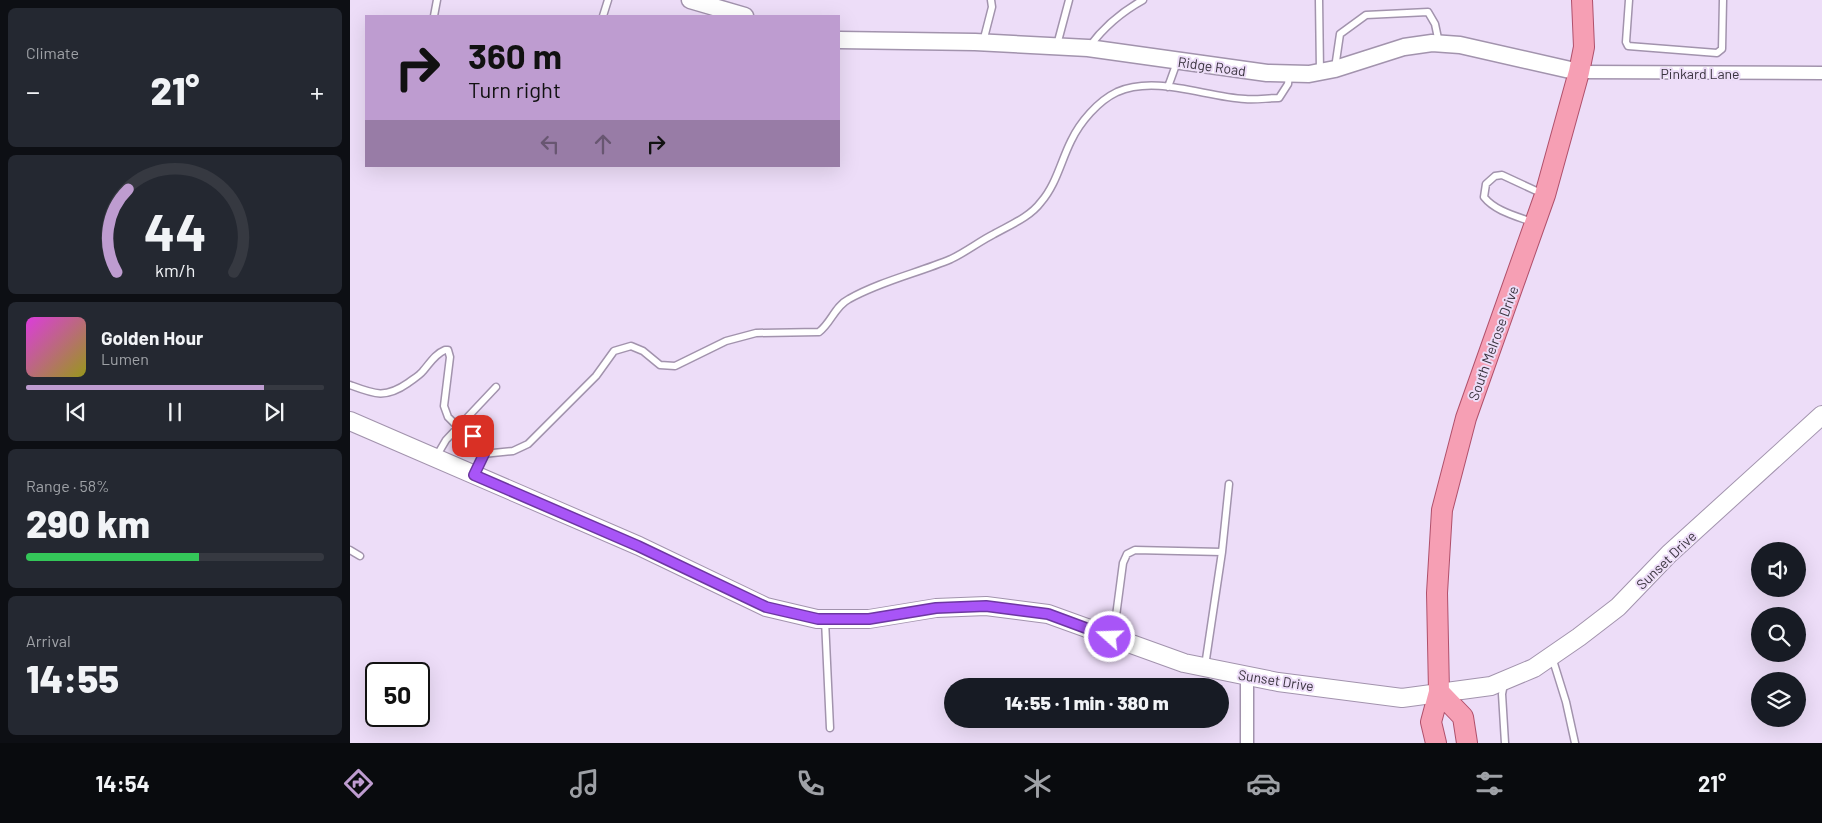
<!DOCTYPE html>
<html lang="en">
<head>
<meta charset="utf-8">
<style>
  :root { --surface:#171b24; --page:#242831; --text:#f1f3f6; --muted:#9ea1a6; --line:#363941; --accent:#be9cd0 }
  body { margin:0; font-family:Barlow,sans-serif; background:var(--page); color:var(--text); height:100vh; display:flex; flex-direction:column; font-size:19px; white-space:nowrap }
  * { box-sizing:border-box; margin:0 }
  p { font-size:16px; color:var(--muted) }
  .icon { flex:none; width:28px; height:28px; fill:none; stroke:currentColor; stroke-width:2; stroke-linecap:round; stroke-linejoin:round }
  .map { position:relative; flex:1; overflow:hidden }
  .drawer { display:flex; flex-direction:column; gap:8px; padding:8px; background:#0d0f14; width:350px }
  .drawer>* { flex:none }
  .hud { position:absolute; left:15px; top:15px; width:475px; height:152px; border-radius:0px; box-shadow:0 5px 20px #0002; background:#be9cd0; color:#111; overflow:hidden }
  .buttons { position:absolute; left:1401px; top:542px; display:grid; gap:10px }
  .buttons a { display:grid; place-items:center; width:55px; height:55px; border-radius:50%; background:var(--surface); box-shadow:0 5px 20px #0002; font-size:25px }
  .speed { position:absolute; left:15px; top:662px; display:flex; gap:10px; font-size:25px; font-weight:700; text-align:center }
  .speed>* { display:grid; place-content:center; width:65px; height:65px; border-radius:50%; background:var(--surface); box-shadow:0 5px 20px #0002; line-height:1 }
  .speed .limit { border:2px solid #111; border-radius:8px; background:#fff; color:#111 }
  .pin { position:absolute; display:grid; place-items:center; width:42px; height:42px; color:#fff; margin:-21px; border-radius:10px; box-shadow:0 2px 8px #0006 }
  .me { position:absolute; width:55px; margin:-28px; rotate:290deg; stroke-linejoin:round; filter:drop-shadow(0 0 4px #0008) }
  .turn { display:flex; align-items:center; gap:18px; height:105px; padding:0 20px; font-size:22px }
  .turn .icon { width:65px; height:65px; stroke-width:2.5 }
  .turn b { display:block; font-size:35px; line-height:42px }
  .lanes { display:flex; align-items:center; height:48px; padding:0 20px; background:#0003; justify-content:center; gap:25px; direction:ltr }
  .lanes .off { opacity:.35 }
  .big { font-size:38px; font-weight:800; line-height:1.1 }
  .drawer .card { flex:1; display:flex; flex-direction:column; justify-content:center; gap:8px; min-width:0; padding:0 18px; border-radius:8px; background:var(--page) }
  .drawer .dial { align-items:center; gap:0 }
  .dial svg { height:130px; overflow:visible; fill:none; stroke:var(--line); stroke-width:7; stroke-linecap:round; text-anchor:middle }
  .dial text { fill:var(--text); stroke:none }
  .song { display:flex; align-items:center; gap:15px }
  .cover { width:60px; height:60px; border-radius:8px; background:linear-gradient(135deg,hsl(300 70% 55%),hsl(60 70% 35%)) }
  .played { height:5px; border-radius:2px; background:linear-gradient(90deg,var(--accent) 80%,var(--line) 80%) }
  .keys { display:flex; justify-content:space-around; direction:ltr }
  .heat { display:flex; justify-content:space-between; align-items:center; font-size:28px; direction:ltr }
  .charge { height:8px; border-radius:4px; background:linear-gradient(90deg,#34c759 58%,var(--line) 0) }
  .trip { position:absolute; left:594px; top:678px; width:285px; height:50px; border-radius:25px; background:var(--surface); box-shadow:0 5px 20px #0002; font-weight:800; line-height:50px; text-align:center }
  .tabs { display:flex; height:80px; justify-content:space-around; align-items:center; background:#090b0e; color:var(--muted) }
  .tabs .icon { width:35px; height:35px }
  .tabs .selected { color:var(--accent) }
  .tabs b { font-size:22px; color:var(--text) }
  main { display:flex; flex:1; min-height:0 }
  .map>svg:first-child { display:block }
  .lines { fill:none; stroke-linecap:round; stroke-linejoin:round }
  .service-casing { stroke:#a293ad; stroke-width:9 }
  .minor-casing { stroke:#a293ad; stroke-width:15 }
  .tertiary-casing { stroke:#a293ad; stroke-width:19 }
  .secondary-casing { stroke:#a293ad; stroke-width:20 }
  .primary-casing { stroke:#b0506b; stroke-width:22 }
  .service { stroke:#fff; stroke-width:6 }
  .minor { stroke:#fff; stroke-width:12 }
  .tertiary { stroke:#fff; stroke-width:16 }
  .secondary { stroke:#fff; stroke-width:18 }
  .primary { stroke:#f69fb4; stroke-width:20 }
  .route-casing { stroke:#6d37a1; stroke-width:12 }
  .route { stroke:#a855f7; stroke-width:9 }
  .labels { text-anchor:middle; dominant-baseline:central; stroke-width:4; stroke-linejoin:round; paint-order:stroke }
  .street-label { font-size:14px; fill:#3a343f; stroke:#edddf8 }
</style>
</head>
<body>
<main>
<section class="drawer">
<div class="card"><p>Climate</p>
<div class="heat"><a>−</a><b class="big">21°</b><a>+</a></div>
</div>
<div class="card dial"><svg viewBox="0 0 100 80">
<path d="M14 69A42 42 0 1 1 86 69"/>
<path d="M14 69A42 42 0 0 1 21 18" stroke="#be9cd0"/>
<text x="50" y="56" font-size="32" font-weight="700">44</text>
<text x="50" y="72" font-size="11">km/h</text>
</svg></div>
<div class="card">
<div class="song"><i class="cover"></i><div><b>Golden Hour</b><p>Lumen</p></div></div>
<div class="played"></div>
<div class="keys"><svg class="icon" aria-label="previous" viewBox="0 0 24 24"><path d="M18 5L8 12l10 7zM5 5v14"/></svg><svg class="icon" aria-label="pause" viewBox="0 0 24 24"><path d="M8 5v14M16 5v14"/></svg><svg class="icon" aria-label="next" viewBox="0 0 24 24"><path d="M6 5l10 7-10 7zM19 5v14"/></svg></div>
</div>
<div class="card"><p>Range · 58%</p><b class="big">290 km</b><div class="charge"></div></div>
<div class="card"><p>Arrival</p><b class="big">14:55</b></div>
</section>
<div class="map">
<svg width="1472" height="743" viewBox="0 0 1472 743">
  <rect width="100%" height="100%" fill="#edddf8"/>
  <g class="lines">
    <!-- service casing -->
    <g class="service-casing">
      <path id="service" d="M969 0 970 71
        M1279 0 1276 42 1278 46 1367 53 1372 49 1373 0
        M84 16 87 0
        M253 16 258 0
        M633 42 642 7 641 0
        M707 45 719 0
        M739 47C753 28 773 11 793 0
        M985 68 990 34 1016 15 1078 12 1085 24 1089 43
        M818 87 827 62
        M1182 222C1166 216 1145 211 1134 197L1136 184 1145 176 1152 175 1193 194
        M0 385C24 394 35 399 58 383 63 379 69 376 73 371 80 363 85 354 95 350H98L100 357 94 406 98 417 108 427
        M112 423 123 436 133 454 125 474
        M133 454 163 451 178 444 246 376 264 351 281 346 293 351 310 365 325 366 376 341 406 333 469 332C481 323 485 306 499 299 531 281 568 273 601 259 616 252 630 241 644 234 660 225 680 217 691 202 706 185 711 161 721 141 730 122 748 101 767 92 806 75 855 97 895 99 906 100 918 98 929 98L938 84 939 75
        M86 457 96 440 146 387
        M0 550 10 556
        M475 620 480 728
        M761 636 766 616 773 563 777 554 785 550 872 552
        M1202 657 1216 702 1225 743
        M855 666 872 552 879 484
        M1154 684 1152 694 1155 743"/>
    </g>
    <!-- minor casing -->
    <g class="minor-casing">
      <path id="minor" d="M1229 72 1472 73
        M897 743V676"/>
    </g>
    <!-- tertiary casing -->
    <g class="tertiary-casing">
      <path id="tertiary" d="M340 0 395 16
        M489 40 625 42 738 48 917 73 959 74 985 69 1054 47 1082 43 1110 45 1229 72"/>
    </g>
    <!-- secondary casing -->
    <g class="secondary-casing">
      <path id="secondary" d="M0 421 289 546 416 607 467 619H519L586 608 636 606 698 614 834 663 928 682 1052 698 1141 686 1184 668 1229 637 1268 607 1319 554 1472 415"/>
    </g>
    <!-- primary casing -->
    <g class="primary-casing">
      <path id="primary" d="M1089 692 1113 717 1117 743
        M1086 743 1081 722 1089 692 1087 593 1092 510 1116 418 1195 195 1229 72 1234 47 1232 0"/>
    </g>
    <!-- service -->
    <use href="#service" class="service"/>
    <!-- minor -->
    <use href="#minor" class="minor"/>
    <!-- tertiary -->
    <use href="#tertiary" class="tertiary"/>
    <!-- secondary -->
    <use href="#secondary" class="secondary"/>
    <!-- primary -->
    <use href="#primary" class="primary"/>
  </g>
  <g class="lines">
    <!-- route casing -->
    <g class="route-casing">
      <path id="route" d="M123 436 134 454 124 475 288 546 416 607 468 619H519L586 608 636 606 698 614 760 637"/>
    </g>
    <!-- route -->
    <use href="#route" class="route"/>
  </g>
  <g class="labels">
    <!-- street labels -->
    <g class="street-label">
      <text transform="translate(862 66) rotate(8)">Ridge Road</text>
      <text x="1350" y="73">Pinkard Lane</text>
      <text transform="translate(1143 343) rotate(-70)">South Melrose Drive</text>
      <text transform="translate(1316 560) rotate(-44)">Sunset Drive</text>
      <text transform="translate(926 680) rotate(9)">Sunset Drive</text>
    </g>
  </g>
</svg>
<div class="buttons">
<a><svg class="icon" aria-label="sound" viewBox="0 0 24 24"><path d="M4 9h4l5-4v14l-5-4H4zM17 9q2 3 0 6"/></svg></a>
<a><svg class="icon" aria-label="search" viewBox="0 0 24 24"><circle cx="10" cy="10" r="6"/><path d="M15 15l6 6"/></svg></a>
<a><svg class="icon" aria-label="layers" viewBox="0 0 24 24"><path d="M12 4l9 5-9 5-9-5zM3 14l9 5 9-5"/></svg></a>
</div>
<div class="speed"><div class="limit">50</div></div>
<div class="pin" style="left:123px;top:436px;background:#d93025"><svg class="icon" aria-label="arrive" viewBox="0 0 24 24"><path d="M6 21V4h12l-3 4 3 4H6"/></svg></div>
<svg class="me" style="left:760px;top:637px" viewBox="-20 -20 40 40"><circle r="17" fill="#a855f7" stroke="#fff" stroke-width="3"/><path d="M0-11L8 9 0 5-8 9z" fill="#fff"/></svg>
<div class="trip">14:55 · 1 min · 380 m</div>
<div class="hud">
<div class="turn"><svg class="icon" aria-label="right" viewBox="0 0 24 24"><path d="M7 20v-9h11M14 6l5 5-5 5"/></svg><div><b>360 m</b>Turn right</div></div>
<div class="lanes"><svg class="icon off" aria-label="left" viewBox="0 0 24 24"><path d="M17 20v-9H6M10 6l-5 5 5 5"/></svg><svg class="icon off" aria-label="ahead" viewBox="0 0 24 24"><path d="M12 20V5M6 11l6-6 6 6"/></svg><svg class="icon" aria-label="right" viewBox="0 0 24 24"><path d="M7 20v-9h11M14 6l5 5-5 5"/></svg></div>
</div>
</div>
</main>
<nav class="tabs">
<b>14:54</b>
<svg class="icon selected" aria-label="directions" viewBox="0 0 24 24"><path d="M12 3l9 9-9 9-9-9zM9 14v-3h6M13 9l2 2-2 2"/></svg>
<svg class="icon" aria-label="music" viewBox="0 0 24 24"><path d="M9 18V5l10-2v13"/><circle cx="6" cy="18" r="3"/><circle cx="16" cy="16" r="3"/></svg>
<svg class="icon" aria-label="phone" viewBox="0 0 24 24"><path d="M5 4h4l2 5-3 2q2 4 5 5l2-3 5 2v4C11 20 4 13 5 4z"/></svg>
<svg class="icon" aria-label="climate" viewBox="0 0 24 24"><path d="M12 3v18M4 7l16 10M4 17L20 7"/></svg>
<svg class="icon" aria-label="car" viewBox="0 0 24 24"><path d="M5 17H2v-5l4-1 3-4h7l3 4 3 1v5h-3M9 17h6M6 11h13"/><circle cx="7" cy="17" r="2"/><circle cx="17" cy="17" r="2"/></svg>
<svg class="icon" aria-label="filters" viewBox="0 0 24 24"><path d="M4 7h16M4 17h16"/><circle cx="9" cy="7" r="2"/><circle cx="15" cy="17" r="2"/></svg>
<b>21°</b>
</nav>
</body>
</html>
